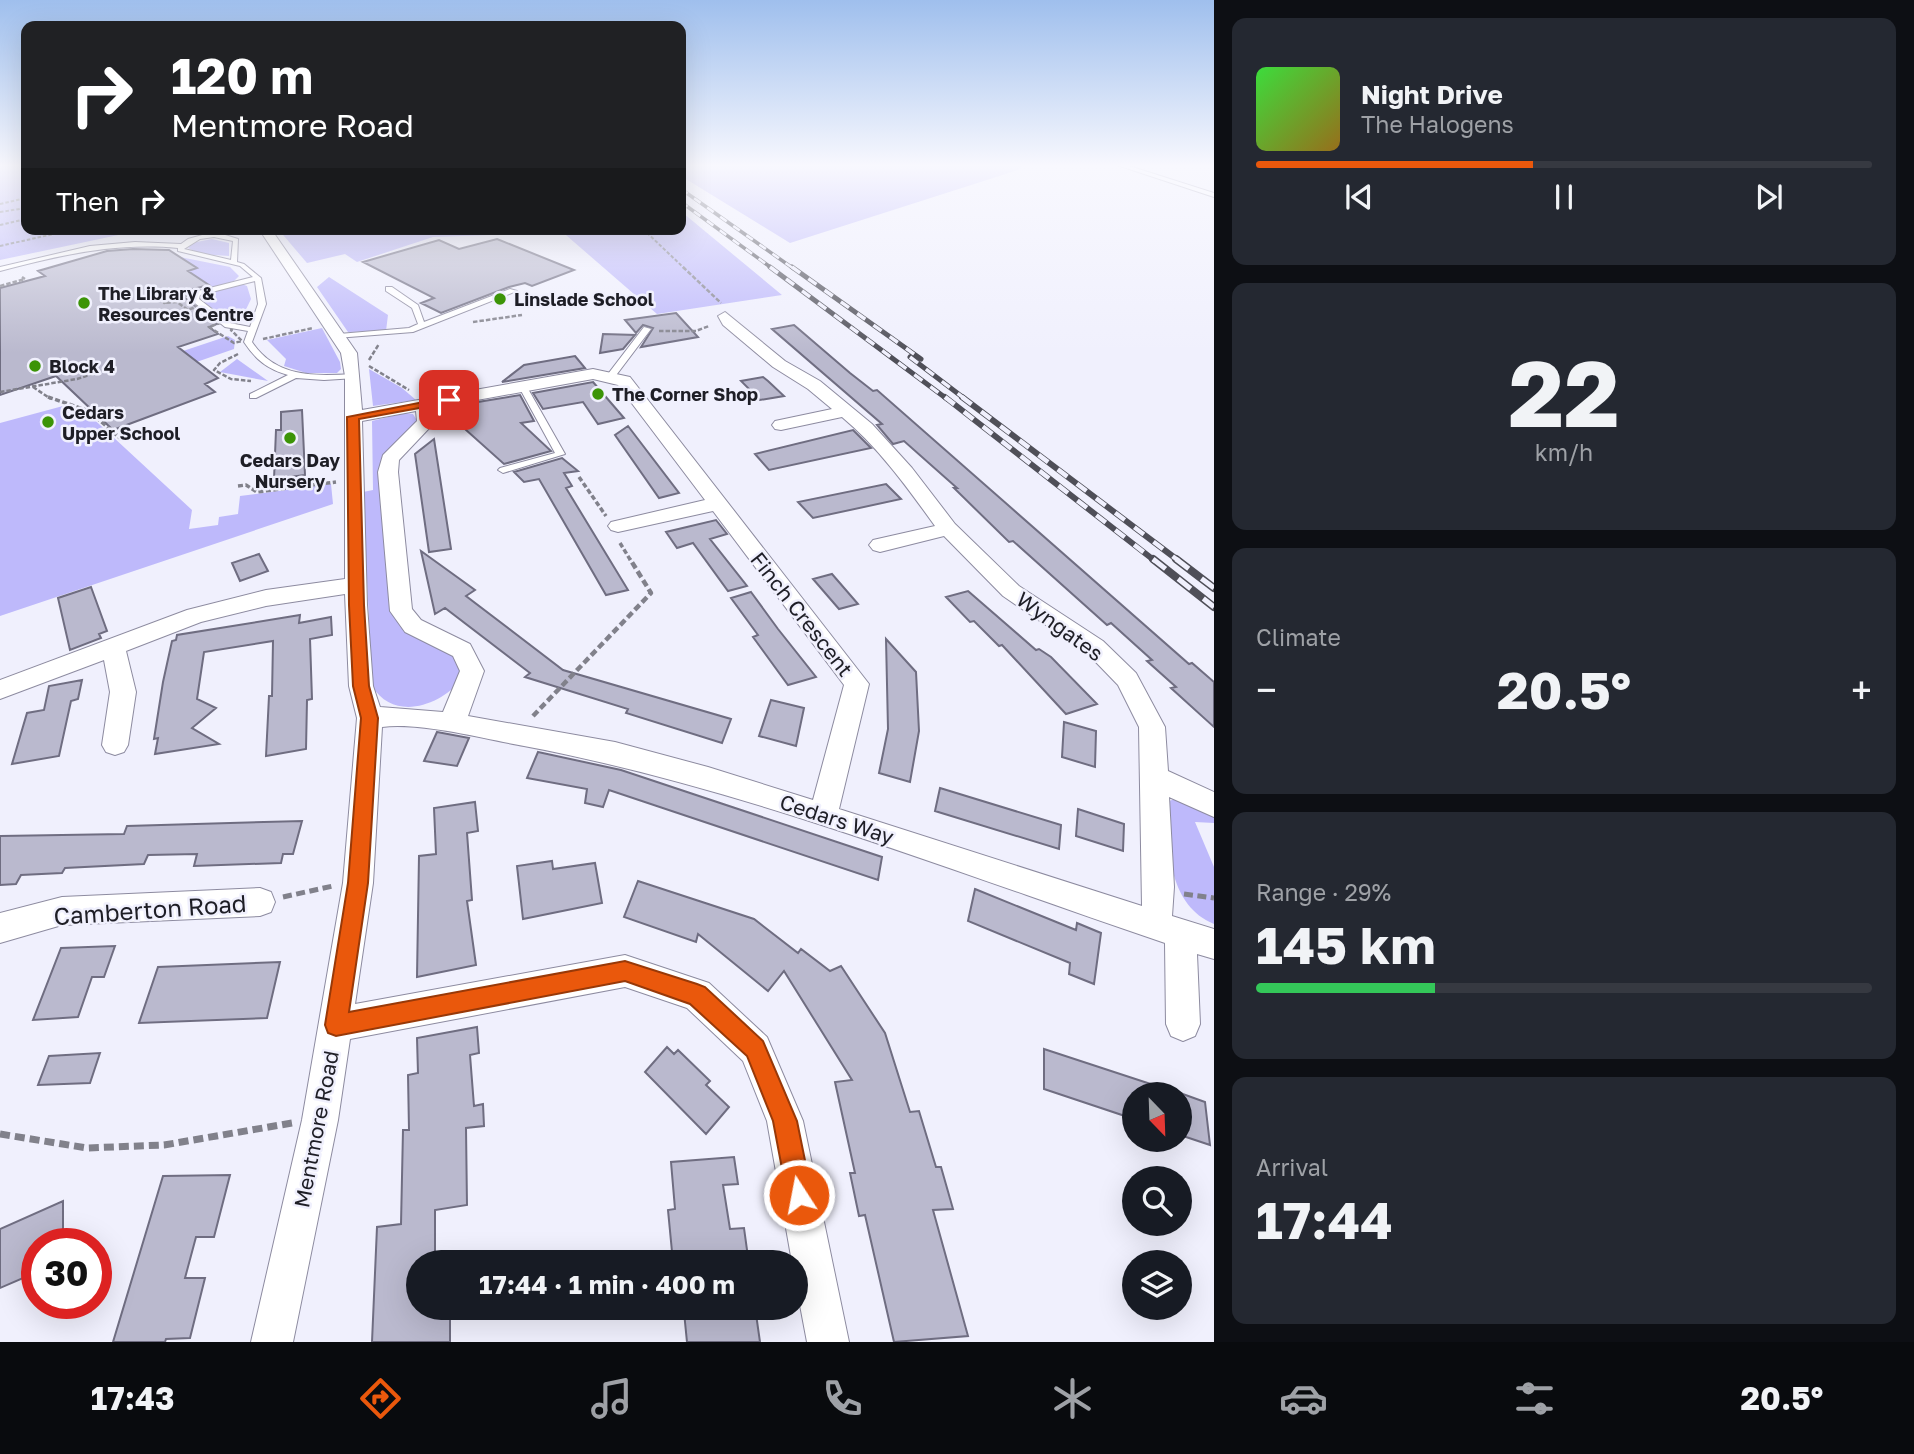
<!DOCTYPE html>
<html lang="en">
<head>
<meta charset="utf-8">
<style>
  :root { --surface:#171b24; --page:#242831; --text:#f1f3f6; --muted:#9ea1a6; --line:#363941; --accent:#ea580c }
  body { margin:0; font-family:"Golos Text",sans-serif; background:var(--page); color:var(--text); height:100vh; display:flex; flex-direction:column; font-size:26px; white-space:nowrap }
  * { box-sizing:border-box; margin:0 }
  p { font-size:23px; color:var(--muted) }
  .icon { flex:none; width:38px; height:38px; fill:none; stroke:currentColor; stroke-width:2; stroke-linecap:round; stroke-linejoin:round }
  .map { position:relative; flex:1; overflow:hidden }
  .side { display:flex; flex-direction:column; gap:18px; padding:18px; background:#0d0f14; width:700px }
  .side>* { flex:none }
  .guide { position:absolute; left:21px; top:21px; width:665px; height:214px; border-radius:14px; box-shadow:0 7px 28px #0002; background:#202124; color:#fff; overflow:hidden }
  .needle { width:46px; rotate:157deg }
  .buttons { position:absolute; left:1122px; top:1082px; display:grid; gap:14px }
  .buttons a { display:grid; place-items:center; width:70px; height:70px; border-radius:50%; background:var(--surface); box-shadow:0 7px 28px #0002; font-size:35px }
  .speed { position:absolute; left:21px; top:1228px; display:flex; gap:14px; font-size:35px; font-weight:700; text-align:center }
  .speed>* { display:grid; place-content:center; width:91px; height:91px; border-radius:50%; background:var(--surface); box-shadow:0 7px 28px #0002; line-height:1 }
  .speed .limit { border:10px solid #d22; background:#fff; color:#111 }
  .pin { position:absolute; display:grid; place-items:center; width:60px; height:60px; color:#fff; margin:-30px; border-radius:14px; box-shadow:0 4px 10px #0006 }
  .me { position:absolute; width:77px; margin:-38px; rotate:349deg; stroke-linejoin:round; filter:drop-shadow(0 0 5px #0008) }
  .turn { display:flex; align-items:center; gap:24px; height:147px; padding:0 35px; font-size:32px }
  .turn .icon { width:91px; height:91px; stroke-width:2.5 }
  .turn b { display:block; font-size:49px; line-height:60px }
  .then { display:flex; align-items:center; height:66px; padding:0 35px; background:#0003; gap:14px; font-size:26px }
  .big { font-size:52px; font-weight:700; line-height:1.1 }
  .side .tile { flex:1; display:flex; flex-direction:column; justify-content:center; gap:10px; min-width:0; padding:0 24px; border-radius:14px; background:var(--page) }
  .side .dial { align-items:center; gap:0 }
  .dial b { font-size:91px; line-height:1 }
  .song { display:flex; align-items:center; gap:21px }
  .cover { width:84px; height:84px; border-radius:10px; background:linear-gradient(135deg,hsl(120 70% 55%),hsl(40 70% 35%)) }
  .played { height:7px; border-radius:4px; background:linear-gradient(90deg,var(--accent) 45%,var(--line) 45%) }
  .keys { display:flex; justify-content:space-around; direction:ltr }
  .heat { display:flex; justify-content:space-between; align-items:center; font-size:38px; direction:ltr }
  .charge { height:10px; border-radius:5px; background:linear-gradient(90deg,#34c759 29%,var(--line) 0) }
  .trip { position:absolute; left:406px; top:1250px; width:402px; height:70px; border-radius:35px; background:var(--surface); box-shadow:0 7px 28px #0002; font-weight:700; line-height:70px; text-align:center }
  .dock { display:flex; height:112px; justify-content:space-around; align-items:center; background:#090b0e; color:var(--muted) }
  .dock .icon { width:49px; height:49px }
  .dock .active { color:var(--accent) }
  .dock b { font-size:32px; color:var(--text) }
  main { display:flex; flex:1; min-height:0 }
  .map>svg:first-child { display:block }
  .green { fill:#beb9fb }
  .building { fill:#bab9ce; stroke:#6f6d81; stroke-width:2 }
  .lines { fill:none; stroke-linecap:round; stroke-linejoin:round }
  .lane-casing { stroke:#8d8ba0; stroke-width:2 }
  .street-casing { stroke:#8d8ba0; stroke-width:2 }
  .path-far5 { stroke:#81818b; stroke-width:2; stroke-dasharray:3.5 2; stroke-linecap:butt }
  .path-far4 { stroke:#81818b; stroke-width:2.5; stroke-dasharray:4.5 2; stroke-linecap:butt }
  .path-far3 { stroke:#81818b; stroke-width:3.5; stroke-dasharray:5 2.5; stroke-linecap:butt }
  .path-far2 { stroke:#81818b; stroke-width:4.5; stroke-dasharray:7 3.5; stroke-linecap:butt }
  .path-far1 { stroke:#81818b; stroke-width:5; stroke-dasharray:9 4.5; stroke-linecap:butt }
  .path { stroke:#81818b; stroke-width:7; stroke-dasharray:10 5; stroke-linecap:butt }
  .lane { fill:#fff; fill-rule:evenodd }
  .street { fill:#fff; fill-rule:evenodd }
  .rail-far3-casing { stroke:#4f4f58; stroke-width:3.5 }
  .rail-far2-casing { stroke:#4f4f58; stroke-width:5 }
  .rail-far1-casing { stroke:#4f4f58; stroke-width:6 }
  .rail-casing { stroke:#4f4f58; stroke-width:8 }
  .rail-far3 { stroke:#f0f0fd; stroke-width:2.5; stroke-dasharray:8; stroke-linecap:butt }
  .rail-far2 { stroke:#f0f0fd; stroke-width:3.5; stroke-dasharray:10; stroke-linecap:butt }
  .rail-far1 { stroke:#f0f0fd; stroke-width:4.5; stroke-dasharray:12; stroke-linecap:butt }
  .rail { stroke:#f0f0fd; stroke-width:5; stroke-dasharray:16; stroke-linecap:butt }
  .route { fill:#ea580c; stroke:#983908; stroke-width:2 }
  .poi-dot { fill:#3c9407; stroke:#f0f0fd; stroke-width:2.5 }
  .labels { text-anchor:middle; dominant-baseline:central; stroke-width:5; stroke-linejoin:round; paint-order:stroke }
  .far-poi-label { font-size:18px; font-weight:bold; fill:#1e1e26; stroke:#f0f0fd; text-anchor:start }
  .street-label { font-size:21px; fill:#1e1e26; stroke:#f0f0fd }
  .near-street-label { font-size:24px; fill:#1e1e26; stroke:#f0f0fd }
</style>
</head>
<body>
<main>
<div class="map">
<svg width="1214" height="1342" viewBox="0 0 1214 1342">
  <rect width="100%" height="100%" fill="#f0f0fd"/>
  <!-- green -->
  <path class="green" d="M0 165H26V229H147L0 260Z
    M681 165H1023L1018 170 790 243 681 176Z
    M681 211 683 213 782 295 657 314 559 229H681Z
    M278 229H509L493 235 433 237 357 262 345 254 307 263Z
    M212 239 229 243V256L200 254 188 248 192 243Z
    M180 257 230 267 239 276 234 281 213 288 188 271 197 268Z
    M329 277 388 315 386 331 348 332 317 287Z
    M239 283 247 286 251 299 240 322 230 323 204 306 202 294Z
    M322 328 340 362 341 369 337 373H306L284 366 286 359 267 340Z
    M228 336 235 340 234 349 185 366 162 358Z
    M237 359 268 381 220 372Z
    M369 369 402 388 416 400 373 406Z
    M63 406 86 412 192 510 189 529 218 525 219 517 238 514 240 496 331 484 333 504 0 616V423Z
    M405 413 413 414 418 422 382 458 389 606C399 636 435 645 461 657L462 679C440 706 394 722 372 686L363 492 373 490 372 421Z
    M1179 797 1214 812V823L1195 822 1214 867V924C1169 905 1170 853 1163 812L1167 802Z"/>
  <!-- building -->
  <path class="building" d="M497 239 574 270 532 286 525 283 509 287 441 313 421 303 434 298 363 262 439 240 459 249Z
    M133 249 169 250 197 268 188 271 209 285 193 289 184 297 217 324 209 327 218 334 178 347 218 378 205 384 215 392 113 430 56 376 0 395V288L45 276 38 271 107 251Z
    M676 313 698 337 641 347 653 328 643 325 636 333 625 320Z
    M794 325 850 373 873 391 877 390 1189 664 1192 663 1214 682V727L1171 688 1176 687 1147 661 1152 660 1111 623 1107 625 1013 541 1009 542 954 488H957L904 441 893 444 877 425 882 424 772 329Z
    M603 334 635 335 623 349 600 353Z
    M575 356 585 368 502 382 524 365Z
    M763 377 768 381 784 396 760 400 741 381Z
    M593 382 624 418 598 424 583 402 543 409 533 393Z
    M520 395 534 421 521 423 551 451 504 464 456 421 478 402Z
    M302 410 305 475 274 479 276 430H281V412Z
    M628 426 679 493 659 498 615 435Z
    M853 430 871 448 769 470 755 454Z
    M434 439 451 549 429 552 415 454Z
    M562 458 578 471 564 473 572 486 566 488 628 590 606 595 539 479 524 482 514 472Z
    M886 484 901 499 813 518 798 502Z
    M716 520 727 534 710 539 747 586 728 591 693 543 677 548 666 532Z
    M421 551 475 590 466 596 563 670 731 719 722 743 626 713 628 709 525 677 530 673 445 608 435 614Z
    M259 554 268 571 240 581 232 563Z
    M832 574 858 604 839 609 813 579Z
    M91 587 107 631 99 634 101 638 70 650 58 598Z
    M968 591 1036 650 1039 649 1051 657 1097 704 1066 714 1002 645 999 646 974 621 970 622 946 597Z
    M751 592 778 629 816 677 788 685 753 637 758 635 731 598Z
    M300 615 299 623 331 617 332 635 310 639 312 699 307 700 306 749 266 756 269 696H272L273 641 204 652 197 699 216 708 192 728 219 744 155 754 158 738 154 739 163 682 172 641 176 640 177 635Z
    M886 639 916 672 919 731 910 782 879 773 888 729Z
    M82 680 78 699 71 701 59 756 12 764 27 713 44 710 49 686Z
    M771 700 804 708 796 746 759 736Z
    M1064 722 1096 731 1095 767 1062 757Z
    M437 732 469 738 457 766 424 761Z
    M538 752 621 770 882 857 878 880 609 790 603 807 585 803 587 789 527 778Z
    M940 788 1061 825 1059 849 935 811Z
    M475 802 478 831 467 833 472 900 467 901 476 965 417 977 419 856 436 854 434 808Z
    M1078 809 1124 824 1123 851 1076 836Z
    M302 821 293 854H283L281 863 194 866 197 854 148 855 144 864 65 868 62 873 21 875 16 884 0 885V836L124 834 127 826Z
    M552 861 553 869 595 863 602 903 523 919 517 866Z
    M638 881 754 919 798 953 801 949 830 971 841 966 885 1033 910 1112 919 1111 936 1167H941L953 1209 933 1210 968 1336 894 1342 865 1215 859 1216 850 1173H855L835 1082 852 1080 784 971 768 991 698 934 696 942 624 917Z
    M975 889 1076 930 1077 923 1101 933 1094 984 1069 974 1070 963 968 921Z
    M115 946 104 977H92L78 1017 33 1020 61 948Z
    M280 962 267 1018 139 1023 158 967Z
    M477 1027 479 1053 470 1055 474 1106 483 1104 484 1126 466 1128 467 1205 435 1210V1262H418V1307H450V1342H372L377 1227 401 1224 403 1130H409L408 1075 418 1073 417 1038Z
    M667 1047 674 1054 678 1050 710 1081 706 1085 729 1107 706 1134 645 1072Z
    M1044 1049 1169 1090V1094H1134V1119L1044 1089Z
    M100 1053 90 1083 38 1085 49 1056Z
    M1180 1093 1205 1102 1210 1145 1180 1135Z
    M734 1157 738 1184 723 1185 730 1229 744 1228 748 1257 673 1262 668 1210 675 1209 671 1162Z
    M230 1175 214 1237H196L185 1278H205L190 1338 166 1339 165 1342H113L163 1176Z
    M63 1201V1244H37V1272L0 1288V1229Z
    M755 1307 760 1342H687L684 1312Z"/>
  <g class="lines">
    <!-- lane casing -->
    <g class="lane-casing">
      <path id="lane" d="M1117 165H1126L1214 193V197Z
        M206 234H222L238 239 237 262 244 264 261 278 266 304 252 342C276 378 314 376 353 374H356V378L324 380 296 378 256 398H250V394L288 375C267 369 256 360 244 342L248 331 225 327 191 300 194 292 253 277 240 266 178 251V248C117 242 60 255 0 271V267L90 246 135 242 181 244 188 239ZM214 237 233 241 231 260 184 249 200 239ZM255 281 258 304 250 327 230 323 199 299 200 295Z
        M386 287H392L418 305 424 322 510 289 517 291 413 332 336 338 335 336 339 334 409 328 418 324 412 308 386 291Z
        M644 327 651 329 614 378H608V374Z
        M520 385 527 387 565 454 503 473 498 470 500 468 555 453 519 387Z"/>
    </g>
    <!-- street casing -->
    <g class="street-casing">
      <path id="street" d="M259 229H271L357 353 362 410 593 369 630 377 869 684 839 809 1142 906 1139 727 1118 685 1087 653 1003 596 944 536 880 552 873 550 869 545 873 540 935 526C907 487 879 448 842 417L781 430 775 429 772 425 775 421 832 409 808 389 773 367 723 325 718 316 725 312 785 361 820 381 872 424 912 468 955 524 1019 586 1103 641 1136 673 1165 727 1168 771 1214 792V817L1169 797 1174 887 1172 916 1214 929V959L1197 954 1200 1024 1195 1036 1183 1041 1171 1036 1166 1024 1165 943C955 872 741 787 524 746 484 739 421 722 382 727L373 883 355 1004 625 955 709 983 767 1037 803 1121 849 1342H807L796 1284V1262H792L767 1121 743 1061 687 1008 625 987 350 1039 338 1120 293 1342H251L302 1120 343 883 357 718 349 686 345 594 266 606 201 622 126 651 136 692 128 745 124 752 115 755 106 752 102 745 110 692 104 660 0 699V680L187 610 266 590 345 579V376L341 353ZM593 379 618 385 705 500 611 522 608 526 611 530 618 532 713 511 844 685 813 800 708 767 615 742 468 716 484 671 470 644 421 620 412 609 398 472 399 460 435 422 433 408ZM416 411 417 421 383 455 378 472 390 611 405 632 453 656 460 671 443 712 380 707 373 686 367 605 362 421Z
        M260 888 271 892 275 902 271 912 260 916 62 925 0 943V913L62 897Z"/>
    </g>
    <!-- path-far5 -->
    <path class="path-far5" d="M0 204 26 198
      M0 212 26 208
      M0 225 26 219
      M643 229 685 269
      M0 246 76 229"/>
    <!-- path-far4 -->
    <path class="path-far4" d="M683 267 721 303
      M0 286 25 279 22 277
      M199 292 204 306 237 323 231 330 242 341 234 343 209 327 220 323 211 317 198 318 210 314 198 306 188 310 177 302 164 303Z
      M473 322 522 315
      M659 331H696L709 326
      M263 339 313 328
      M238 354 220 363 214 370 231 379 251 381
      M369 360 379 344
      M369 366 409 390
      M33 387 51 399
      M0 392 77 379 108 369"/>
    <!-- path-far3 -->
    <path class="path-far3" d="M48 397 89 411 121 439 146 434
      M579 477 606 516
      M238 486 246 485 257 492 336 482
      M620 543 631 561"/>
    <!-- path-far2 -->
    <path class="path-far2" d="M533 716 651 593 630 559"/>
    <!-- path-far1 -->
    <path class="path-far1" d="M1184 894 1214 898
      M283 897 333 886"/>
    <!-- path -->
    <path class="path" d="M0 1134 87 1148 164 1145 292 1123"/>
    <!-- lane -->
    <use href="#lane" class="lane"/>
    <!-- street -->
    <use href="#street" class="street"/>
    <!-- rail-far3 casing -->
    <g class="rail-far3-casing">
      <path id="rail-far3" d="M681 189 794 269
        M681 202 773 269"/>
    </g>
    <!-- rail-far2 casing -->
    <g class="rail-far2-casing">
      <path id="rail-far2" d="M770 267 947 399
        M792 267 921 359
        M910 357 965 399"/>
    </g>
    <!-- rail-far1 casing -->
    <g class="rail-far1-casing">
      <path id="rail-far1" d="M945 397 1155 561
        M962 397 1179 561"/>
    </g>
    <!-- rail casing -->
    <g class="rail-casing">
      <path id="rail" d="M1153 559 1214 607
        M1176 559 1214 588"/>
    </g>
    <!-- rail-far3 -->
    <use href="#rail-far3" class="rail-far3"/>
    <!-- rail-far2 -->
    <use href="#rail-far2" class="rail-far2"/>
    <!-- rail-far1 -->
    <use href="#rail-far1" class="rail-far1"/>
    <!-- rail -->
    <use href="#rail" class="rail"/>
  </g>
  <!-- sky -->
  <linearGradient id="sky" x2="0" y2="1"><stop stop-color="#9fbfed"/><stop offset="0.47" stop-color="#f8f8fe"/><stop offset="1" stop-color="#f8f8fe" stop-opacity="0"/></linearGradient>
  <rect width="1214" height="353" fill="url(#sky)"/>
  <!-- route -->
  <path class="route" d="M449 397 454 400 452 402 359 419 364 605 369 686 378 718 368 883 349 1012 625 961 697 984 705 987 763 1041 797 1121 812 1195 808 1204 799 1207 791 1204 787 1195 773 1121 747 1056 690 1004 625 981 336 1036 328 1033 325 1025 348 883 361 718 353 686 349 605 347 417Z"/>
  <!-- markers -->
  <g class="poi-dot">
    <circle cx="500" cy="299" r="7"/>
    <circle cx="84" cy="303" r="7"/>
    <circle cx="35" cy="366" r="7"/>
    <circle cx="598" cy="394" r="7"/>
    <circle cx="48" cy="422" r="7"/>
    <circle cx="290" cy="438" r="7"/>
  </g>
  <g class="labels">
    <!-- far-poi labels -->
    <g class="far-poi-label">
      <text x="98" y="293">The Library &amp;<tspan x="98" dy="21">Resources Centre</tspan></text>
      <text x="514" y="299">Linslade School</text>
      <text x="49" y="366">Block 4</text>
      <text x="612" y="394">The Corner Shop</text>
      <text x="62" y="412">Cedars<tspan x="62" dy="21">Upper School</tspan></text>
      <text x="290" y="460" text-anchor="middle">Cedars Day<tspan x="290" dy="21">Nursery</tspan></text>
    </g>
    <!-- street labels -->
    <g class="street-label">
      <text transform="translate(802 614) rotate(52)">Finch Crescent</text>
      <text transform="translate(1060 626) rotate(36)">Wyngates</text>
      <text transform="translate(837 819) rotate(18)">Cedars Way</text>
      <text transform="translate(316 1129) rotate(-79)">Mentmore Road</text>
    </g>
    <!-- near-street labels -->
    <g class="near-street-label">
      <text transform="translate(150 909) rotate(-4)">Camberton Road</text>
    </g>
  </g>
</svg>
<div class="buttons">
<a><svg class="needle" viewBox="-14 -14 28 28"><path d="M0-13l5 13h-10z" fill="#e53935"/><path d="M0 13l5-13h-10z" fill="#9ea1a6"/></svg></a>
<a><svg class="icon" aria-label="search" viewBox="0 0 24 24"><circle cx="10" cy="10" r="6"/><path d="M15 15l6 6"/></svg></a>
<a><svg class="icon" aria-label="layers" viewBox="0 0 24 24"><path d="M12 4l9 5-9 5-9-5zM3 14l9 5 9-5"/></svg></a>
</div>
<div class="speed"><div class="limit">30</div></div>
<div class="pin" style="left:449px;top:400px;background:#d93025"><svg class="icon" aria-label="arrive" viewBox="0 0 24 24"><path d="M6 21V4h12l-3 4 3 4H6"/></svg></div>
<svg class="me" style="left:799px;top:1195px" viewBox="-20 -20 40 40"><circle r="17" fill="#ea580c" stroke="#fff" stroke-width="3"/><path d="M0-11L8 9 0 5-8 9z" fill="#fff"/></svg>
<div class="trip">17:44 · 1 min · 400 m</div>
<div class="guide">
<div class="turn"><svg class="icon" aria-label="right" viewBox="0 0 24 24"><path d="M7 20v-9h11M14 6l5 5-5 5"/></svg><div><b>120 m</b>Mentmore Road</div></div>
<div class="then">Then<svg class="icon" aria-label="right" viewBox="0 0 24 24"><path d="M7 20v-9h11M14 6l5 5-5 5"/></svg></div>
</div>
</div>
<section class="side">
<div class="tile">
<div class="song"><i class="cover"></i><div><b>Night Drive</b><p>The Halogens</p></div></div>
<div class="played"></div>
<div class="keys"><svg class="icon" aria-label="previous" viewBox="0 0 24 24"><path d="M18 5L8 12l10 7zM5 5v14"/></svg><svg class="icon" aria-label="pause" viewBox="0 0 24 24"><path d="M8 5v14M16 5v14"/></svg><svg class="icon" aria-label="next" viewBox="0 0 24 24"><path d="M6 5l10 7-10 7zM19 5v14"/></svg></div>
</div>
<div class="tile dial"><b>22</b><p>km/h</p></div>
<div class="tile"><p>Climate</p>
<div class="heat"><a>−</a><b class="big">20.5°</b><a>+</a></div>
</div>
<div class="tile"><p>Range · 29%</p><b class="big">145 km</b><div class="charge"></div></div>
<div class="tile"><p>Arrival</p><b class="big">17:44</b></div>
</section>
</main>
<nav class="dock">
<b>17:43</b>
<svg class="icon active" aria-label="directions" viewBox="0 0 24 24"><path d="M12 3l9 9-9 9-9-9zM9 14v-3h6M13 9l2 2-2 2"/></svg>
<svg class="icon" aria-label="music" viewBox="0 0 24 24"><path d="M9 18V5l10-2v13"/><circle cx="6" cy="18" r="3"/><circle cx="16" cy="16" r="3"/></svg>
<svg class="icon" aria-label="phone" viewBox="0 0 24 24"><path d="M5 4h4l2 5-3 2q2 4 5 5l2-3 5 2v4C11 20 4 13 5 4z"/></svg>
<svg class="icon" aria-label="climate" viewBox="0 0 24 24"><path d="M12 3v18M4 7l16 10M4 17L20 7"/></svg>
<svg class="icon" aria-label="car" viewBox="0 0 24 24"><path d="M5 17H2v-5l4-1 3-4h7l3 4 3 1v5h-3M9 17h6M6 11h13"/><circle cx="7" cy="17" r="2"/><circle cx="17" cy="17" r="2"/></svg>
<svg class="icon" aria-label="filters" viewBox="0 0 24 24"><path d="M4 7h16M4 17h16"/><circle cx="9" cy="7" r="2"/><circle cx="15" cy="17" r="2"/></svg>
<b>20.5°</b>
</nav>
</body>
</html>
